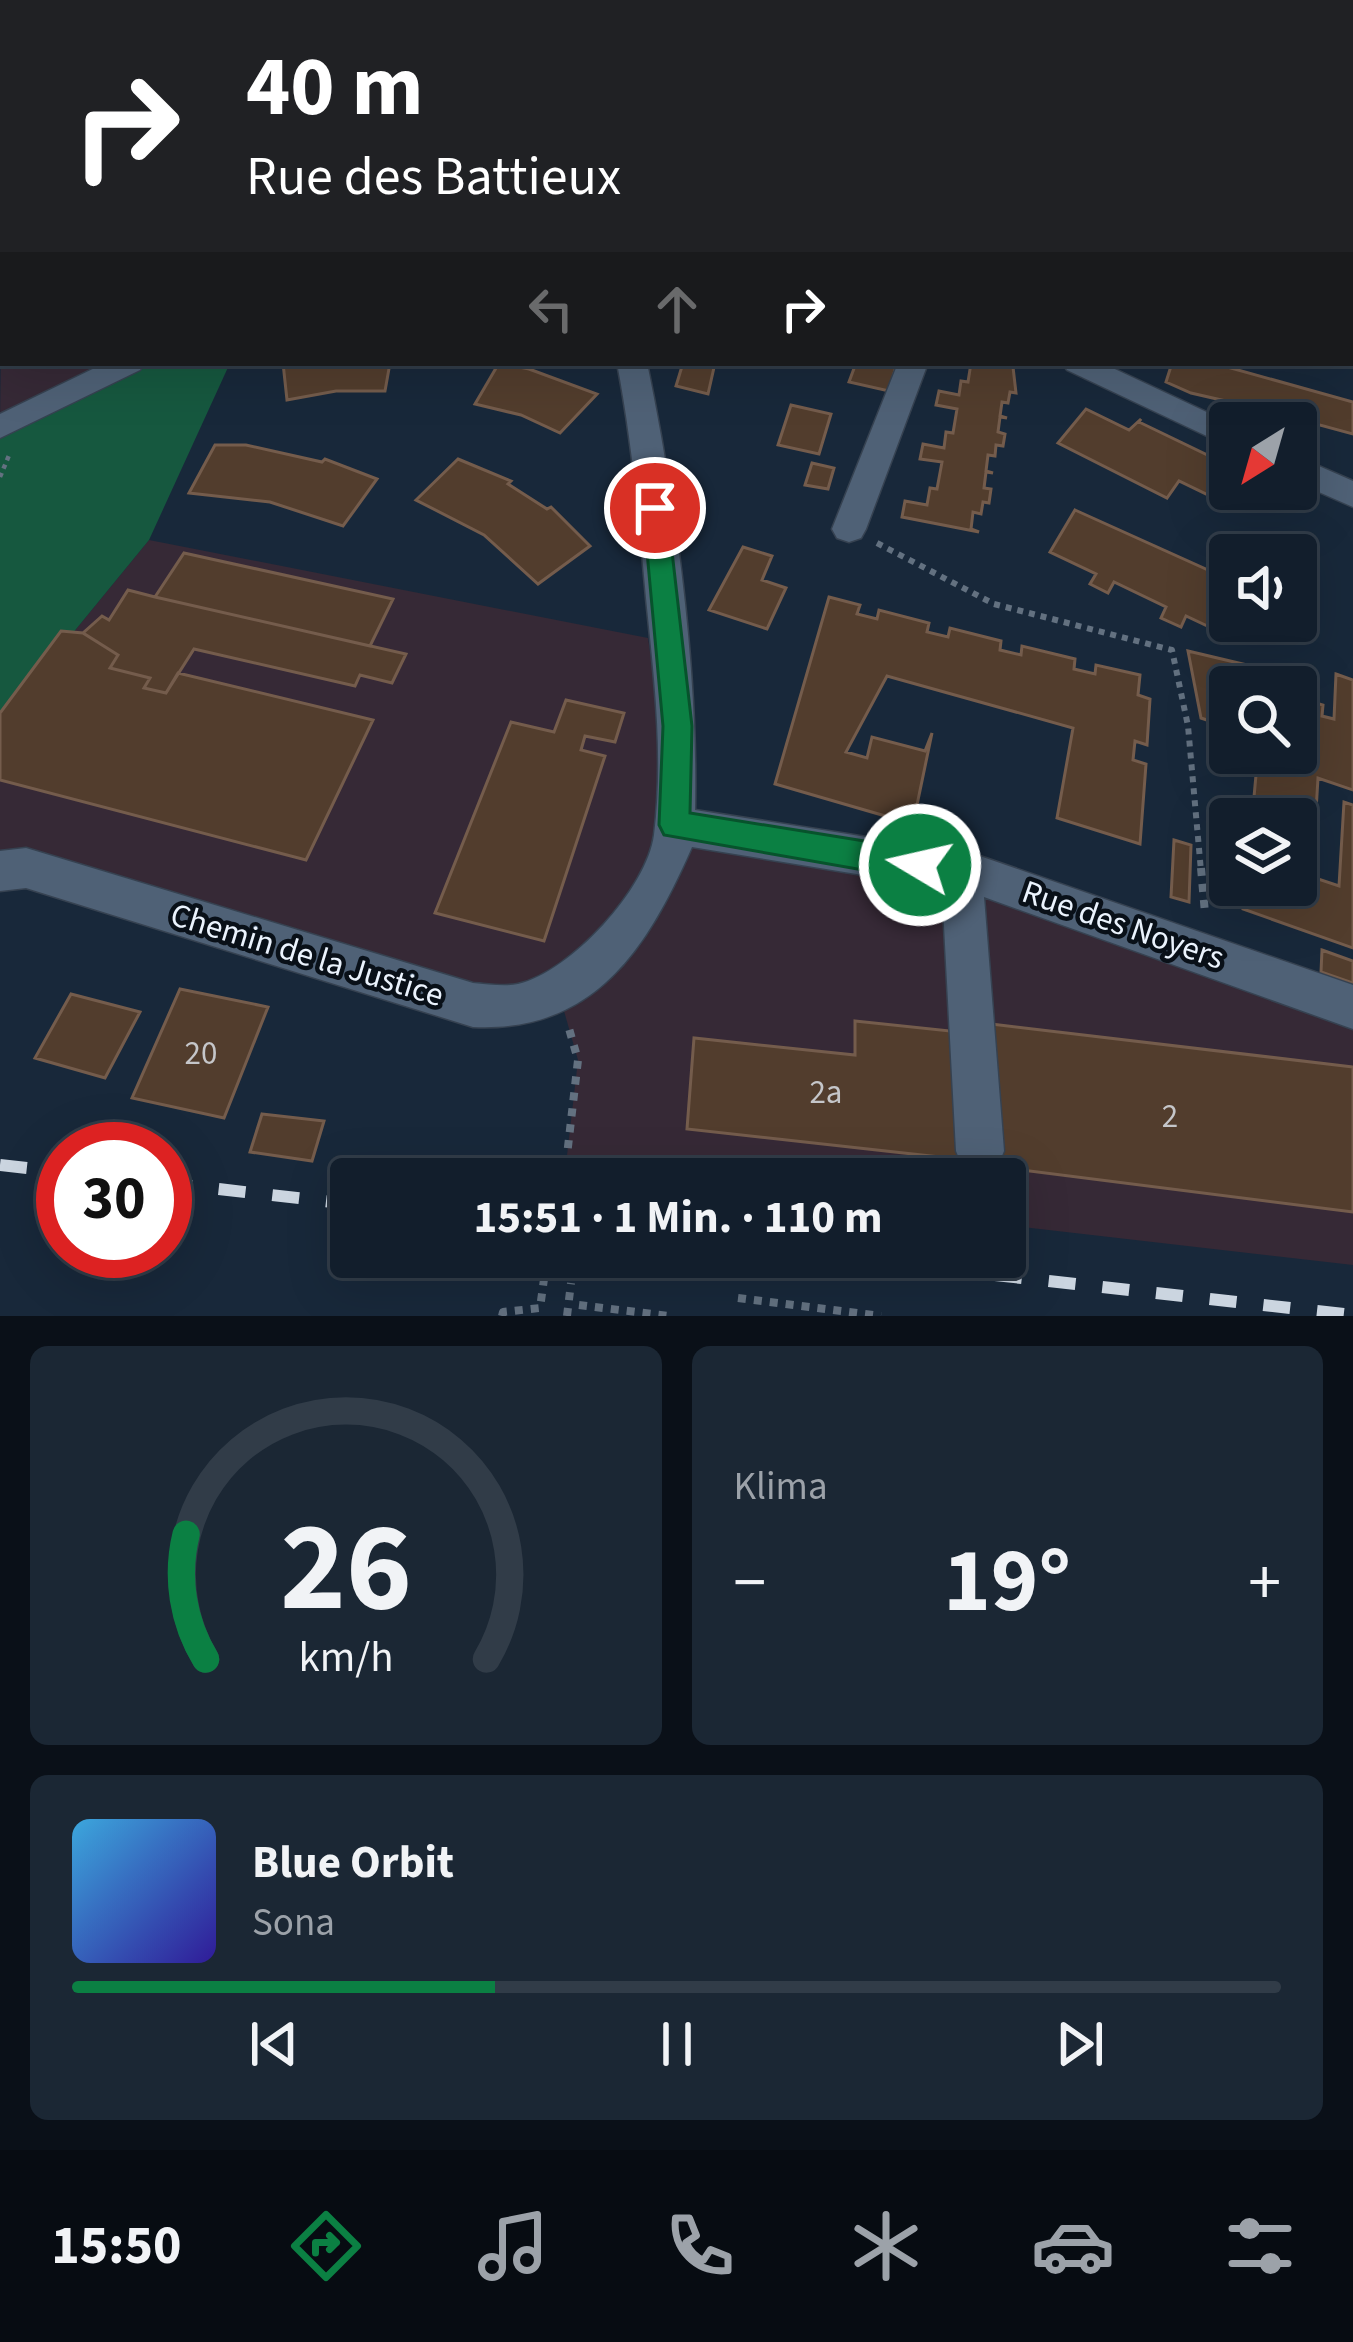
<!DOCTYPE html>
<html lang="de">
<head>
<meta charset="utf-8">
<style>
  :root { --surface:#121e2c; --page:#1b2734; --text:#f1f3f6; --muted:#9ca2a9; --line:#313c48; --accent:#0b8043 }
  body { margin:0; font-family:"Source Sans 3",sans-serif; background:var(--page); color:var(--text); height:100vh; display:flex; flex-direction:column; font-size:45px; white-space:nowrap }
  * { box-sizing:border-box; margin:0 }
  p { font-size:39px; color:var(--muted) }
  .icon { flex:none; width:66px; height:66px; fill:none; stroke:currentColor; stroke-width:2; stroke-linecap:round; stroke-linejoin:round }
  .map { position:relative; height:1316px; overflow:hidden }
  .details { display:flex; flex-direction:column; gap:30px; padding:30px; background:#0a1018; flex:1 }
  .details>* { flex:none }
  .hud { position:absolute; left:0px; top:0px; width:1353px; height:366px; box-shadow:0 12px 48px #0002,0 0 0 3px var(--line); background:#202124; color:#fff; overflow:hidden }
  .needle { width:78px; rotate:217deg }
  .fabs { position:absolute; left:1209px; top:402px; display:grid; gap:24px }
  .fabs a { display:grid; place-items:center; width:108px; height:108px; border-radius:12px; background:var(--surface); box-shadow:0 12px 48px #0002,0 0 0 3px var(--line); font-size:60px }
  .speed { position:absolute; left:36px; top:1122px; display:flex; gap:24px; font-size:60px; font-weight:700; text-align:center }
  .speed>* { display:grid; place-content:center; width:156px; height:156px; border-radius:50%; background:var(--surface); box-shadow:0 12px 48px #0002,0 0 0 3px var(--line); line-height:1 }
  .speed .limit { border:18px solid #d22; background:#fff; color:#111 }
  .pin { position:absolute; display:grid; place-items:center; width:102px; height:102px; color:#fff; margin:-51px; border:6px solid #fff; border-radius:50%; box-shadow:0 3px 12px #0007 }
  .me { position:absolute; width:132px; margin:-66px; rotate:279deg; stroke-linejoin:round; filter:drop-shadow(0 0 9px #0008) }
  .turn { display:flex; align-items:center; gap:42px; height:252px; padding:0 48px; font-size:54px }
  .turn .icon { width:156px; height:156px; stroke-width:2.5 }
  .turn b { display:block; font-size:84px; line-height:102px }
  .lanes { display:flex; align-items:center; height:114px; padding:0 48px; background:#0003; justify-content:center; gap:60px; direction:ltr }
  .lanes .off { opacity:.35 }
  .big { font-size:90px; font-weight:700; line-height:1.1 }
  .details .widget { flex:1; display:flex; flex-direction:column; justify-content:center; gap:18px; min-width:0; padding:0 42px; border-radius:18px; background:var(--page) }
  .details .dial { align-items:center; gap:0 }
  .dial svg { height:312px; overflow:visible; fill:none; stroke:var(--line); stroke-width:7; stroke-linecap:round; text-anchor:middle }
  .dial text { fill:var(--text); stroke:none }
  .song { display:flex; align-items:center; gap:36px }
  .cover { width:144px; height:144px; border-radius:18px; background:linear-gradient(135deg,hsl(200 70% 55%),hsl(250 70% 35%)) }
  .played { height:12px; border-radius:6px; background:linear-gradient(90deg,var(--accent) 35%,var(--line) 35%) }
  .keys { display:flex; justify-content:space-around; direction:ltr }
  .heat { display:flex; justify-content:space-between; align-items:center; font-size:66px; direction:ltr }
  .details .tiles { flex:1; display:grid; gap:30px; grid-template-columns:1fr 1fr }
  .widget:last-child { grid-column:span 2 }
  .trip { position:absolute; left:330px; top:1158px; width:696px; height:120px; border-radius:12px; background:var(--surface); box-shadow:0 12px 48px #0002,0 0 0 3px var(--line); font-weight:700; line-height:120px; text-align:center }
  .dock { display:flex; height:192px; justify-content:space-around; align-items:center; background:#070c12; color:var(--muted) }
  .dock .icon { width:84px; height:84px }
  .dock .on { color:var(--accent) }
  .dock b { font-size:54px; color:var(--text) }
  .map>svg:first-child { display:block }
  .industrial { fill:#362936 }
  .forest { fill:#16583f }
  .building { fill:#523d2d; stroke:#745c4c; stroke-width:3 }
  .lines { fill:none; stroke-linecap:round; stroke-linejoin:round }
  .minor-casing { stroke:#364251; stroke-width:3 }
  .path-far2 { stroke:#637180; stroke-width:4.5; stroke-dasharray:4.5 4.5; stroke-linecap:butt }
  .path-far1 { stroke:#637180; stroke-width:6; stroke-dasharray:6 6; stroke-linecap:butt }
  .path { stroke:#637180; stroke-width:8; stroke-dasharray:8 8; stroke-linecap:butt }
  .minor { fill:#4f6176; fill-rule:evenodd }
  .rail-far1 { stroke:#cbd5e0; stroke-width:6; stroke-dasharray:14 14; stroke-linecap:butt }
  .rail { stroke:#cbd5e0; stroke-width:12; stroke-dasharray:27 27; stroke-linecap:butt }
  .path-bridge { stroke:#637180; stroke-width:4.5; stroke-dasharray:4.5 4.5; stroke-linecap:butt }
  .route { fill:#0b8043; stroke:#07532c; stroke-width:3 }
  .labels { text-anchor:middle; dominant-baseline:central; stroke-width:9; stroke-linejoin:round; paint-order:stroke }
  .street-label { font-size:33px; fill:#ebf3fd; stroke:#091018 }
  .near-number-label { font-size:33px; fill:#c5c6c9 }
</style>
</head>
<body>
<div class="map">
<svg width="1353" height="1316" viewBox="0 0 1353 1316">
  <rect width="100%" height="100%" fill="#18283a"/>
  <!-- industrial -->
  <path class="industrial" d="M3 159V363H144L0 426Z
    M149 540 648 638 675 825 974 874 1353 1007V1265L1005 1225V1179L582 1176 566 1164 578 1060 558 990 516 1007 0 869V722Z"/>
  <!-- forest -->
  <path class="forest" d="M144 363H230L149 540 0 722V426Z"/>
  <!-- building -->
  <path class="building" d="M1033 0H1142L1166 3H1033Z
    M283 363H390L385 391H336L287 400Z
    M499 363 529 369 597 394 560 433 521 415 475 404Z
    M683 363H715L708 394 676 386Z
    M856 363H897L889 391 849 382Z
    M971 363 1020 367H1013L1016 393 1010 392 1008 403 1002 402 1000 416 1007 418 1000 417 998 432 1005 434 1003 446 996 445 995 456 988 455 986 471 993 473 986 472 984 488 991 489 989 503 983 502 981 514 973 512 971 529 979 532 902 517 905 501 927 505 930 488 937 489 942 462 920 459 923 444 944 448 946 432 953 433 957 409 936 405 939 391 959 395 961 381 968 382Z
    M1172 363H1213L1353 402V434L1309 422 1307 427 1279 418 1278 413 1191 393 1166 382Z
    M791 405 831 414 819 454 778 445Z
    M1086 409 1129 430 1141 419 1139 422 1230 466V489H1248L1235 508 1179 481 1167 498 1058 443Z
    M215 445H246L322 462 325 459 377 479 343 526 270 502 189 493Z
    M458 459 511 481 508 484 547 509 551 507 590 546 538 584 484 535 416 500Z
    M812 463 834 468 828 489 805 485Z
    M1075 510 1230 580V621H1245L1237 640 1186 616 1181 627 1161 618 1166 607 1114 582 1108 593 1090 584 1096 574 1050 552Z
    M743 547 772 556 762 580 786 588 767 629 709 610Z
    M184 553 393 599 370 646 155 597Z
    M128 590 155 597 406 654 392 683 360 675 355 686 194 649 166 693 144 688 150 678 110 668 118 655 83 633 102 616 109 620Z
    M829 597 860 605 857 614 877 619 879 610 929 623 927 632 948 637 950 628 1001 641 1000 650 1021 655 1022 646 1075 659 1074 669 1095 674 1096 665 1140 675 1138 695 1150 699 1147 745 1135 741 1133 760 1146 764 1140 844 1057 818 1073 728 887 676 846 752 867 758 872 737 925 751 932 733 913 824 775 784Z
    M61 631 83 633 118 655 110 668 150 678 144 688 166 693 178 673 373 720 306 860 0 780V713Z
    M1188 651 1268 670 1267 687H1230V728L1201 718Z
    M1336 674 1353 680V790L1318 778 1312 877 1339 886 1344 802 1353 805V948L1243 909 1245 885H1296V819H1252L1258 753H1296V697L1323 705 1322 716 1334 719Z
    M566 700 624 713 615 742 585 736 581 750 605 756 544 941 435 913 511 722 554 732Z
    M1174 840 1191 845 1189 902 1171 897Z
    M1322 950 1353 961V983L1321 972Z
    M180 989 268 1007 224 1118 132 1098Z
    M71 994 140 1012 105 1078 35 1058Z
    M855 1021 960 1032 967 1160 687 1129 694 1038 855 1055Z
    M983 1023 1353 1067V1212L990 1166Z
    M262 1114 324 1121 312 1161 250 1152Z"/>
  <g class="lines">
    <!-- minor casing -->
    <g class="minor-casing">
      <path id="minor" d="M512 0H532V3H512Z
        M878 0H923L925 3H880Z
        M0 6H3V19H0Z
        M1350 60H1353V74H1350Z
        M1350 117 1353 118V132L1350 131Z
        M1350 225 1353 226V242L1350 241Z
        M0 241H3V257H0Z
        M1350 275 1353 276V294L1350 293Z
        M105 363H145L140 370 0 438V414Z
        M617 363H647C676 504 698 666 695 810L974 854 1353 985V1029L984 897 1004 1151 997 1168 980 1175 963 1168 956 1151 942 888 692 847C648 947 595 1033 473 1027L26 888 0 891V851L26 848 473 983C487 984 505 987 518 984 571 972 647 888 654 835 664 756 654 677 646 598 639 519 632 441 617 363Z
        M898 363H928L866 529 861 538 849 542 837 538 832 529Z
        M1062 363H1102L1230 423V447L1067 370Z
        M1296 456 1353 481V507L1296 482Z"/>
    </g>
    <!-- path-far2 -->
    <path class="path-far2" d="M212 0 240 3
      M0 477 10 453"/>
    <!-- path-far1 -->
    <path class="path-far1" d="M877 543 994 604 1172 650 1188 726 1201 871"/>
    <!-- path -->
    <path class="path" d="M1201 868 1205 913
      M566 1164 578 1060 568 1025
      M738 1298 881 1316
      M579 1305 669 1316
      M502 1316 503 1312 540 1308 544 1279
      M567 1316 571 1283"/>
    <!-- minor -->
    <use href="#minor" class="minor"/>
    <!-- rail-far1 -->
    <path class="rail-far1" d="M486 0 576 3
      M639 0 698 3"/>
    <!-- rail -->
    <path class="rail" d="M0 1165 63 1172
      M165 1183 351 1204
      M834 1257 1353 1315"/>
    <!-- path-bridge -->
    <path class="path-bridge" d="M310 0 407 3"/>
  </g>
  <!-- route -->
  <path class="route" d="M655 499 667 508 692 726 690 813 920 850 931 854 935 865 931 875 920 880 664 835 659 825 663 726 643 508Z"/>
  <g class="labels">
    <!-- street labels -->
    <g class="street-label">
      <text transform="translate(1123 925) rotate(19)">Rue des Noyers</text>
      <text transform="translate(307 955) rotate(17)">Chemin de la Justice</text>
    </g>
    <!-- near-number labels -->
    <g class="near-number-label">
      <text x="201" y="1053">20</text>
      <text x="826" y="1092">2a</text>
      <text x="1170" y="1116">2</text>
    </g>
  </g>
</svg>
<div class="fabs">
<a><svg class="needle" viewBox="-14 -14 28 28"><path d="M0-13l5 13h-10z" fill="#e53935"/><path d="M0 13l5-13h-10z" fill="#9ca2a9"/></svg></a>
<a><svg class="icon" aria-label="sound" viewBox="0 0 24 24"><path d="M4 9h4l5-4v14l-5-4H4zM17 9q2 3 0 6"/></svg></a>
<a><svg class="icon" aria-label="search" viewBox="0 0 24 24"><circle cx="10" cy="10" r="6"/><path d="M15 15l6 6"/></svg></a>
<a><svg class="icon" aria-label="layers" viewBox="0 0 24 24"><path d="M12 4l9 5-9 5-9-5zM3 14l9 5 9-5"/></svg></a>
</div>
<div class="speed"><div class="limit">30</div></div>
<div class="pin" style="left:655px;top:508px;background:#d93025"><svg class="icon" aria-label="arrive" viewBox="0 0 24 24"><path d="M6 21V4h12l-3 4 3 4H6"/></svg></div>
<svg class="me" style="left:920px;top:865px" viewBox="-20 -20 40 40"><circle r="17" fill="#0b8043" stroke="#fff" stroke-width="3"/><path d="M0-11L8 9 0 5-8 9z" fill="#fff"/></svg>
<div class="trip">15:51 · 1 Min. · 110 m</div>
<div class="hud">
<div class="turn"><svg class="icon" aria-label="right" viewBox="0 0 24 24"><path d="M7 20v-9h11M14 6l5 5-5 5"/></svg><div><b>40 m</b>Rue des Battieux</div></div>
<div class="lanes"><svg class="icon off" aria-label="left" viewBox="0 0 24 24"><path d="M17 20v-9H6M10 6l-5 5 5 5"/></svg><svg class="icon off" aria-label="ahead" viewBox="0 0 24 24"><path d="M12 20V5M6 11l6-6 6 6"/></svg><svg class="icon" aria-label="right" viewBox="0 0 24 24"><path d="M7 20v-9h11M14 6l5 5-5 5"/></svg></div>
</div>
</div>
<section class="details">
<div class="tiles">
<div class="widget dial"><svg viewBox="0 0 100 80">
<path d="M14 69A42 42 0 1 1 86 69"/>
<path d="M14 69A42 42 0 0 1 9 37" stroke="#0b8043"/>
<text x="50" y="56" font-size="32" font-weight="700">26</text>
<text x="50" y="72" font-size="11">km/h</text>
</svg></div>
<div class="widget"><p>Klima</p>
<div class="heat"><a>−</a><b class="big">19°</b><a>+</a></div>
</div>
<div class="widget">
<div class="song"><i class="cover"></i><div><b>Blue Orbit</b><p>Sona</p></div></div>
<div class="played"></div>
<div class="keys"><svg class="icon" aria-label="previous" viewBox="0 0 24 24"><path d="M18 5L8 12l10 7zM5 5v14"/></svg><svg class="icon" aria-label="pause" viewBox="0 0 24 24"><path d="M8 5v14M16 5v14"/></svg><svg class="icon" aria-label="next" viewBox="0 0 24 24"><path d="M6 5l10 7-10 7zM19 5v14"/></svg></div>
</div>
</div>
</section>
<nav class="dock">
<b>15:50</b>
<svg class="icon on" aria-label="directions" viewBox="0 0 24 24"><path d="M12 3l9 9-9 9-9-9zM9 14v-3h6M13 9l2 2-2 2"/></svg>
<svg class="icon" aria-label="music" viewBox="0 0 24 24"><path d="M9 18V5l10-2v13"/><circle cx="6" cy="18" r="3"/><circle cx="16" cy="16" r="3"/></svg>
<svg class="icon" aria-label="phone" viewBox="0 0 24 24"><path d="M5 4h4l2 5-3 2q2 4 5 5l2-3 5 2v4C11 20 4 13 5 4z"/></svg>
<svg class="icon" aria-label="climate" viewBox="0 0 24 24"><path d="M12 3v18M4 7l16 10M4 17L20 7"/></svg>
<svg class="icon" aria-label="car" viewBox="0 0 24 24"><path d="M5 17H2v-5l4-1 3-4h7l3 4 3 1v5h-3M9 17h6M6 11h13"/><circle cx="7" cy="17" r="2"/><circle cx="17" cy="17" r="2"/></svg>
<svg class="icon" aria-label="filters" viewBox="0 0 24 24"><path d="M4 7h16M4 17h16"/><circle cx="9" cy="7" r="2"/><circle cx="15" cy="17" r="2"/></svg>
</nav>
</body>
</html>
